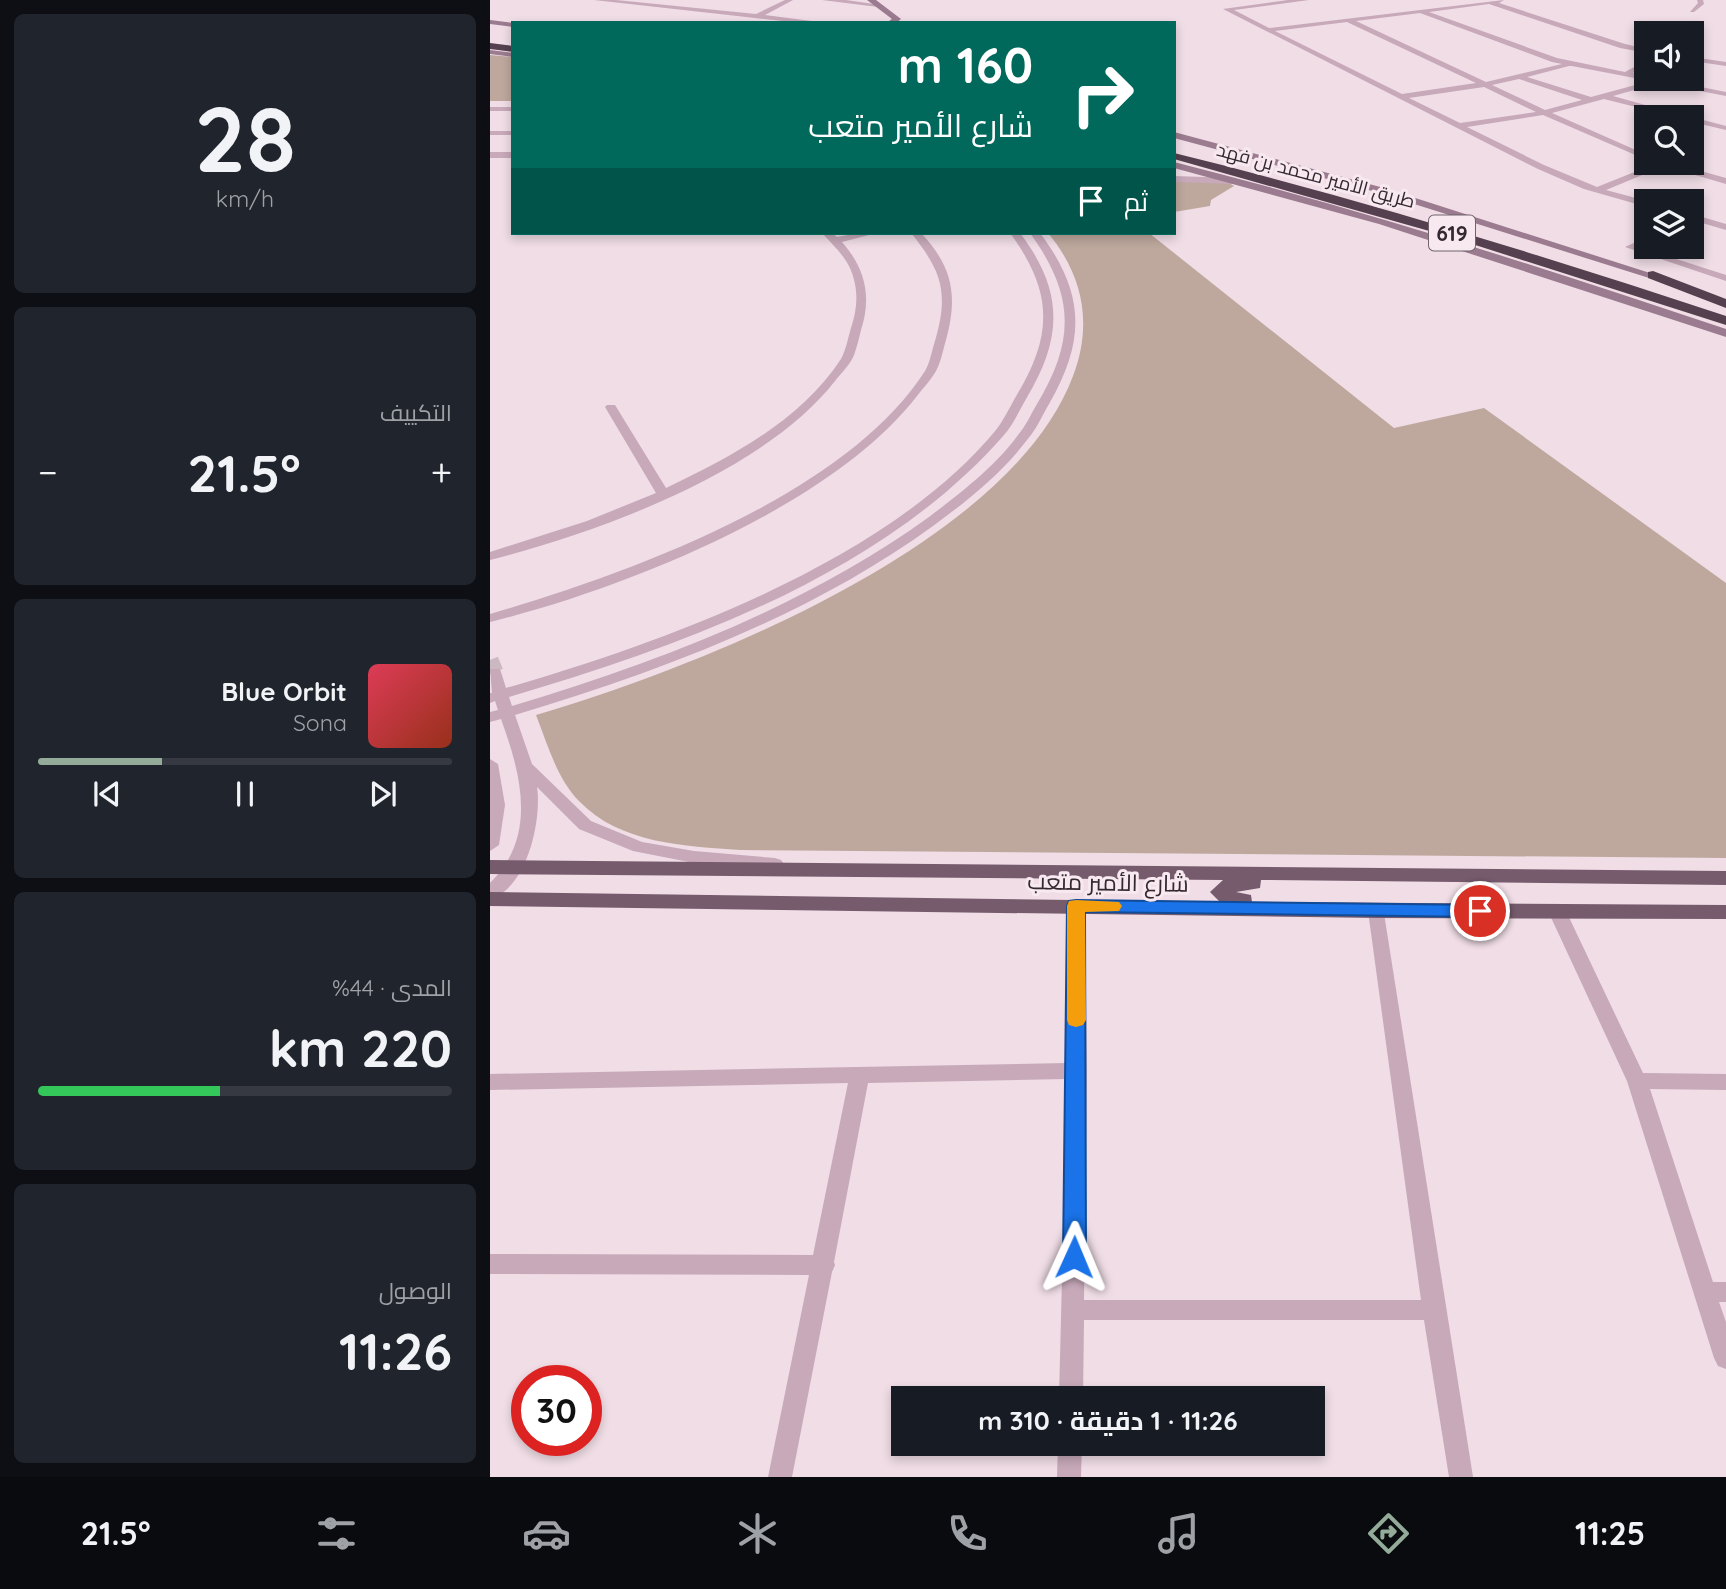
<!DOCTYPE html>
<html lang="ar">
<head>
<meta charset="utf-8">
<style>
  :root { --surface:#171b24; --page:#20242c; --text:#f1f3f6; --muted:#9ea1a6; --line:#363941; --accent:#93ab98 }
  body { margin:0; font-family:Quicksand,Cairo,sans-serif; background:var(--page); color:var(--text); direction:rtl; height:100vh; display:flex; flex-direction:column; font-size:26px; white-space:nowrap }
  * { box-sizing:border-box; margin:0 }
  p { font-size:23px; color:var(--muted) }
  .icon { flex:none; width:38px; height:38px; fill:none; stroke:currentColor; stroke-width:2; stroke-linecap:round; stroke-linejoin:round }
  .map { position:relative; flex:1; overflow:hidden; direction:ltr }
  .panel { display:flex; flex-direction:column; gap:14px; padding:14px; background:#0d0f14; width:490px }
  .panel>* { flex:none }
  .guide { position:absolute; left:21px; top:21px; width:665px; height:214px; border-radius:0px; box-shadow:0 4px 10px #0003; direction:rtl; background:#00695c; color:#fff; overflow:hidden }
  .tools { position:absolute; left:1144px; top:21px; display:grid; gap:14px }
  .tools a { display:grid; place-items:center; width:70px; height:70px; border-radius:0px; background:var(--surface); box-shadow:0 4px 10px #0003; font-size:35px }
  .speed { position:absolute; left:21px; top:1365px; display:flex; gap:14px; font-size:35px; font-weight:700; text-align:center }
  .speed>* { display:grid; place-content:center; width:91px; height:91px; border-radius:50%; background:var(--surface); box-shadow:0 4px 10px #0003; line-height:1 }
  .speed .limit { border:10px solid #d22; background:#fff; color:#111 }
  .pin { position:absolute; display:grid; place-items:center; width:60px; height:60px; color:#fff; margin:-30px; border:4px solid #fff; border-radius:50%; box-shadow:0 2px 7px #0007 }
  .me { position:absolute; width:77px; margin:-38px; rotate:1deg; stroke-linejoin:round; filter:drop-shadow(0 0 5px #0008) }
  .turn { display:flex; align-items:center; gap:24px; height:147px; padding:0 28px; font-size:32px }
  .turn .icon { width:91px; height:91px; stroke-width:2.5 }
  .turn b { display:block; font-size:49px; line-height:60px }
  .then { display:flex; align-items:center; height:66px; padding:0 28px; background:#0003; gap:14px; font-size:26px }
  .big { font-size:52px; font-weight:700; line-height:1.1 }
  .panel .tile { flex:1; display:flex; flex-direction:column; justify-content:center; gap:10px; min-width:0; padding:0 24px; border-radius:10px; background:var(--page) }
  .panel .dial { align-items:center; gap:0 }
  .dial b { font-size:91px; line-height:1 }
  .song { display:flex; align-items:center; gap:21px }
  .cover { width:84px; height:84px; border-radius:10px; background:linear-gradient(135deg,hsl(350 70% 55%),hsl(10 70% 35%)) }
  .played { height:7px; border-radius:4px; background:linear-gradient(90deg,var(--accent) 30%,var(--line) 30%) }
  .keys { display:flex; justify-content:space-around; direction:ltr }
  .heat { display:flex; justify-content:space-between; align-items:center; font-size:38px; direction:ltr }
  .charge { height:10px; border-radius:5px; background:linear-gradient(90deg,#34c759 44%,var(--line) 0) }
  .trip { position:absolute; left:401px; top:1386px; width:434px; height:70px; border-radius:0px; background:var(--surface); box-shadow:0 4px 10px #0003; font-weight:700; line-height:70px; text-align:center; direction:rtl }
  .tabs { display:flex; height:112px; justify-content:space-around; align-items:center; background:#090b0e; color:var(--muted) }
  .tabs .icon { width:49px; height:49px }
  .tabs .active { color:var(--accent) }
  .tabs b { font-size:32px; color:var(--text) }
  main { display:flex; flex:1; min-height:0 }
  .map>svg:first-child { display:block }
  .green { fill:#bea89e }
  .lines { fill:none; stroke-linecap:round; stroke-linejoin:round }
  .street-tunnel { stroke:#cbb9c2; stroke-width:17; stroke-dasharray:17 9; stroke-linecap:butt }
  .street { fill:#c7a9ba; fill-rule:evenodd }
  .secondary { fill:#9b7b8f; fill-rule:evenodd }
  .primary { fill:#765b6d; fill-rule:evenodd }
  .highway { fill:#55404f; fill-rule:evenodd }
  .route { fill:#1a73e8; stroke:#114b97; stroke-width:2 }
  .slow { fill:#f59e0b }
  .labels { text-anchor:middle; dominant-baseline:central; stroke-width:6; stroke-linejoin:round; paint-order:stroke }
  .far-street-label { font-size:19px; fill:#352931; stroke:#f8e9f0 }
  .shield { fill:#f8e9f0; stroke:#70636a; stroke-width:2 }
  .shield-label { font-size:21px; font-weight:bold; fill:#352931 }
  .street-label { font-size:23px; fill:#352931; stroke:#f8e9f0 }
</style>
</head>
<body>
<main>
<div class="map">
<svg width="1236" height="1477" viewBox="0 0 1236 1477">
  <rect width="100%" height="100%" fill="#f0dde6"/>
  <!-- green -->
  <path class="green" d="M0 55 23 57V101H0Z
    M697 180 739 183 744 186 721 200 720 206 684 212V182Z
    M558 233H659L904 428 994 408 1236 583V858L250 850C195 846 130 844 89 801 67 779 57 743 46 715 207 668 520 545 583 376 603 324 593 275 558 233Z"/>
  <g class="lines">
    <!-- street-tunnel -->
    <path class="street-tunnel" d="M0 660 5 672"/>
    <!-- street -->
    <path class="street" d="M104 0H126L266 14 295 0H303L275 15 337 23H311Z
      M332 0H356L391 5 388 7Z
      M798 0H819L744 10 779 28 1014 0 1009 3 1135 44 1157 49V53L1130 48 999 4 939 12 1067 58 1135 72 1157 60V65L1143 73 1157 76V79H1171L1236 92V96L1169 83 1123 96 1198 117H1186L1114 99 1062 113 1157 155V160L1053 115 977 127 1054 165 1107 187 1167 163H1182L1236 178V184L1174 166 1116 190 1157 201V207L1094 189 1048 169 733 9ZM930 13 1062 62 1072 64 996 82 866 21ZM857 22 986 83 912 94 785 31ZM1079 66H1082L1160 81 1101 97 1037 77ZM1029 79 1092 100 1055 110 1002 85ZM994 87 1046 112 970 123 919 98Z
      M1207 0H1213L1214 4 1204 12H1200L1208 3Z
      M1202 57 1236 62V66L1202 61Z
      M0 107H23V111H0Z
      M1199 117H1202L1236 126V130L1202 122V117Z
      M0 131H23V135H0Z
      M0 152H23V158H0Z
      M684 176 745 178 749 181 745 184 684 182Z
      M1202 214 1236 224V230L1202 220Z
      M332 233H342L347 237 369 233 383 234 352 242C375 268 382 296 371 330 369 338 367 347 364 355 360 365 351 373 345 381 274 472 110 532 0 560V552L97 521 166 493 115 407 117 405H125L176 488C241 457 310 421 351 359 356 350 358 338 361 328 368 307 369 287 359 266 352 253 342 244 332 233Z
      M421 233H431C463 267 468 296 456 340 453 350 451 362 446 371 441 380 433 388 427 396 341 507 134 589 0 622V614C137 574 355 496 435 371 440 363 442 350 445 341 459 293 452 271 421 233Z
      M520 233H530C574 291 573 338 536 399 529 411 523 425 514 435 392 575 192 646 19 697L22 706C168 662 314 607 439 517 468 495 507 465 528 435 536 426 541 414 547 404 586 339 584 294 540 233H550C595 293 596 340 559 404 552 416 546 430 537 440 511 474 477 501 443 526 319 616 171 671 25 715L42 764 101 821 152 842 204 851 285 858 291 860 294 864 291 868 285 870 204 863 143 851 89 829 47 787C52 820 37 889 0 899V883C48 836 31 774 11 719L0 722V712L8 710 5 701 0 703V693H2L0 669H10L16 688C176 642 398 561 506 430 513 421 519 409 525 398 563 336 564 293 520 233Z
      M1157 237V244L1149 247 1236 275V281L1135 247Z
      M0 759 8 764 15 805 9 845 0 851Z
      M586 900 592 902 595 906 597 1071 594 1300H931L878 911 881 907H893L983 1477H959L934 1320H594L593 1398H569L577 1079 378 1083 344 1262 345 1265 342 1272 302 1477H278L319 1275 0 1274V1254L323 1255 358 1083 0 1090V1074L577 1063V906L580 902Z
      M1067 905 1073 907 1076 911 1153 1073 1236 1074V1090L1160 1089 1223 1282H1236V1302H1229L1236 1322V1369L1228 1366 1224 1358 1137 1081 1058 911 1061 907Z
      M568 1444H592L591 1477H567Z"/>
    <!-- secondary -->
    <path class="secondary" d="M377 0H386L411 19 406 23H396L402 19Z
      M0 20 23 23V27L0 24Z
      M0 50 23 53V57L0 54Z
      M684 132 894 188 1185 281 1175 283 886 192 684 138Z
      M684 162C871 209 1054 268 1236 329V337L889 224 684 168Z"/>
    <!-- primary -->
    <path class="primary" d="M0 860 1236 871V885L771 880 770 888 746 892 761 895 762 902 1236 905V919L887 918 0 906V892L730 902 720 892 733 880 0 874Z"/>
    <!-- highway -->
    <path class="highway" d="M0 43 23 46V52L0 49Z
      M684 153C871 199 1054 256 1236 316V325L957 236 684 159Z
      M1163 271 1236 299V308L1158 278V272Z"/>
  </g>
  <!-- route -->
  <path class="route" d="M586 900 990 905 996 907 999 911 996 916 990 917 595 912 596 1257 592 1264 584 1266 577 1264 573 1257 577 906 579 901Z"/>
  <!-- slow -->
  <path class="slow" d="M586 900 629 902 632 906 629 911 595 912 596 1020 593 1025 586 1027 579 1025 577 1020V906L579 901Z"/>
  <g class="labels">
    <!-- far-street labels -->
    <g class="far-street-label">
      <text transform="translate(826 175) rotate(15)">طريق الأمير محمد بن فهد</text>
    </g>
    <!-- shield labels -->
    <rect class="shield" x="939" y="215.5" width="46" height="35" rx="5"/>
    <g class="shield-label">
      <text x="962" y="233">619</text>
    </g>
    <!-- street labels -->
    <g class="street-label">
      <text transform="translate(618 882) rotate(1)">شارع الأمير متعب</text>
    </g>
  </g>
</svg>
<div class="tools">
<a><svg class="icon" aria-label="sound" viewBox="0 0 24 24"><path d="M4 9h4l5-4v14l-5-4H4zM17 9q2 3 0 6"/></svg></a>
<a><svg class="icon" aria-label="search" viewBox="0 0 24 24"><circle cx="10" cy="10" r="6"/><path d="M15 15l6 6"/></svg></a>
<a><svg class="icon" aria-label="layers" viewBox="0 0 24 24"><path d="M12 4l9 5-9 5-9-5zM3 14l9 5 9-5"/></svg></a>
</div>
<div class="speed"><div class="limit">30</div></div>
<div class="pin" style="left:990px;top:911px;background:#d93025"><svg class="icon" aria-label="arrive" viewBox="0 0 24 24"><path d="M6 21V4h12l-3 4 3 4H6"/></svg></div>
<svg class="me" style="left:584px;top:1257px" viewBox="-20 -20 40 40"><path d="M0-17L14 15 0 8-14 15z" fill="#1a73e8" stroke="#fff" stroke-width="4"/></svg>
<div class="trip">11:26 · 1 دقيقة · 310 m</div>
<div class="guide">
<div class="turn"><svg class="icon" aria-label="right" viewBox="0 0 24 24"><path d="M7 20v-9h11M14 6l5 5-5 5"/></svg><div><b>160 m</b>شارع الأمير متعب</div></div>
<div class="then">ثم<svg class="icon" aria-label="arrive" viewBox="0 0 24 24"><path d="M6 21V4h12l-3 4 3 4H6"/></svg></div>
</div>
</div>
<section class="panel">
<div class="tile dial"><b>28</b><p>km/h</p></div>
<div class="tile"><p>التكييف</p>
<div class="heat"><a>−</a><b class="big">21.5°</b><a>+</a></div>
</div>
<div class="tile">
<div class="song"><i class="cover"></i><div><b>Blue Orbit</b><p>Sona</p></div></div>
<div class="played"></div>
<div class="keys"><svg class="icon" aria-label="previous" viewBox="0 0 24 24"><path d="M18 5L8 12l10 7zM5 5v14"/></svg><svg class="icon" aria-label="pause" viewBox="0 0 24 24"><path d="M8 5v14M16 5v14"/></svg><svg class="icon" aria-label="next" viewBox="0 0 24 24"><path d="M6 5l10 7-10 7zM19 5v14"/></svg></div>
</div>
<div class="tile"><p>المدى · 44%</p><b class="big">220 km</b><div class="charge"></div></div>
<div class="tile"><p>الوصول</p><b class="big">11:26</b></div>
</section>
</main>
<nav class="tabs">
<b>11:25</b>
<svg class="icon active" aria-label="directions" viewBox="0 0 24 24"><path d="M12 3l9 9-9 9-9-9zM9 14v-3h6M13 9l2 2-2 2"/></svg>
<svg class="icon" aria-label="music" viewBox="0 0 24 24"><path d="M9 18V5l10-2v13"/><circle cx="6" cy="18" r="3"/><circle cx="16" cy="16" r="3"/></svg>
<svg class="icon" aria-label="phone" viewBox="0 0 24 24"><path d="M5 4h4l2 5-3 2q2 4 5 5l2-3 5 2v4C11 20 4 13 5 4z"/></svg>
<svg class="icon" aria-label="climate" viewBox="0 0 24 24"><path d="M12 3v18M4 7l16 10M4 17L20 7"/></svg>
<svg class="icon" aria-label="car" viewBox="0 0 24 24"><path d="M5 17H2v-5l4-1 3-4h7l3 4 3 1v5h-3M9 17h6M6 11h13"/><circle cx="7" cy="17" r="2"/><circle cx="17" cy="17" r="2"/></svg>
<svg class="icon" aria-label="filters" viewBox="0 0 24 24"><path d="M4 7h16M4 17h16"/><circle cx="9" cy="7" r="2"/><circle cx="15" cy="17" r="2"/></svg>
<b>21.5°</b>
</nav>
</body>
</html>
